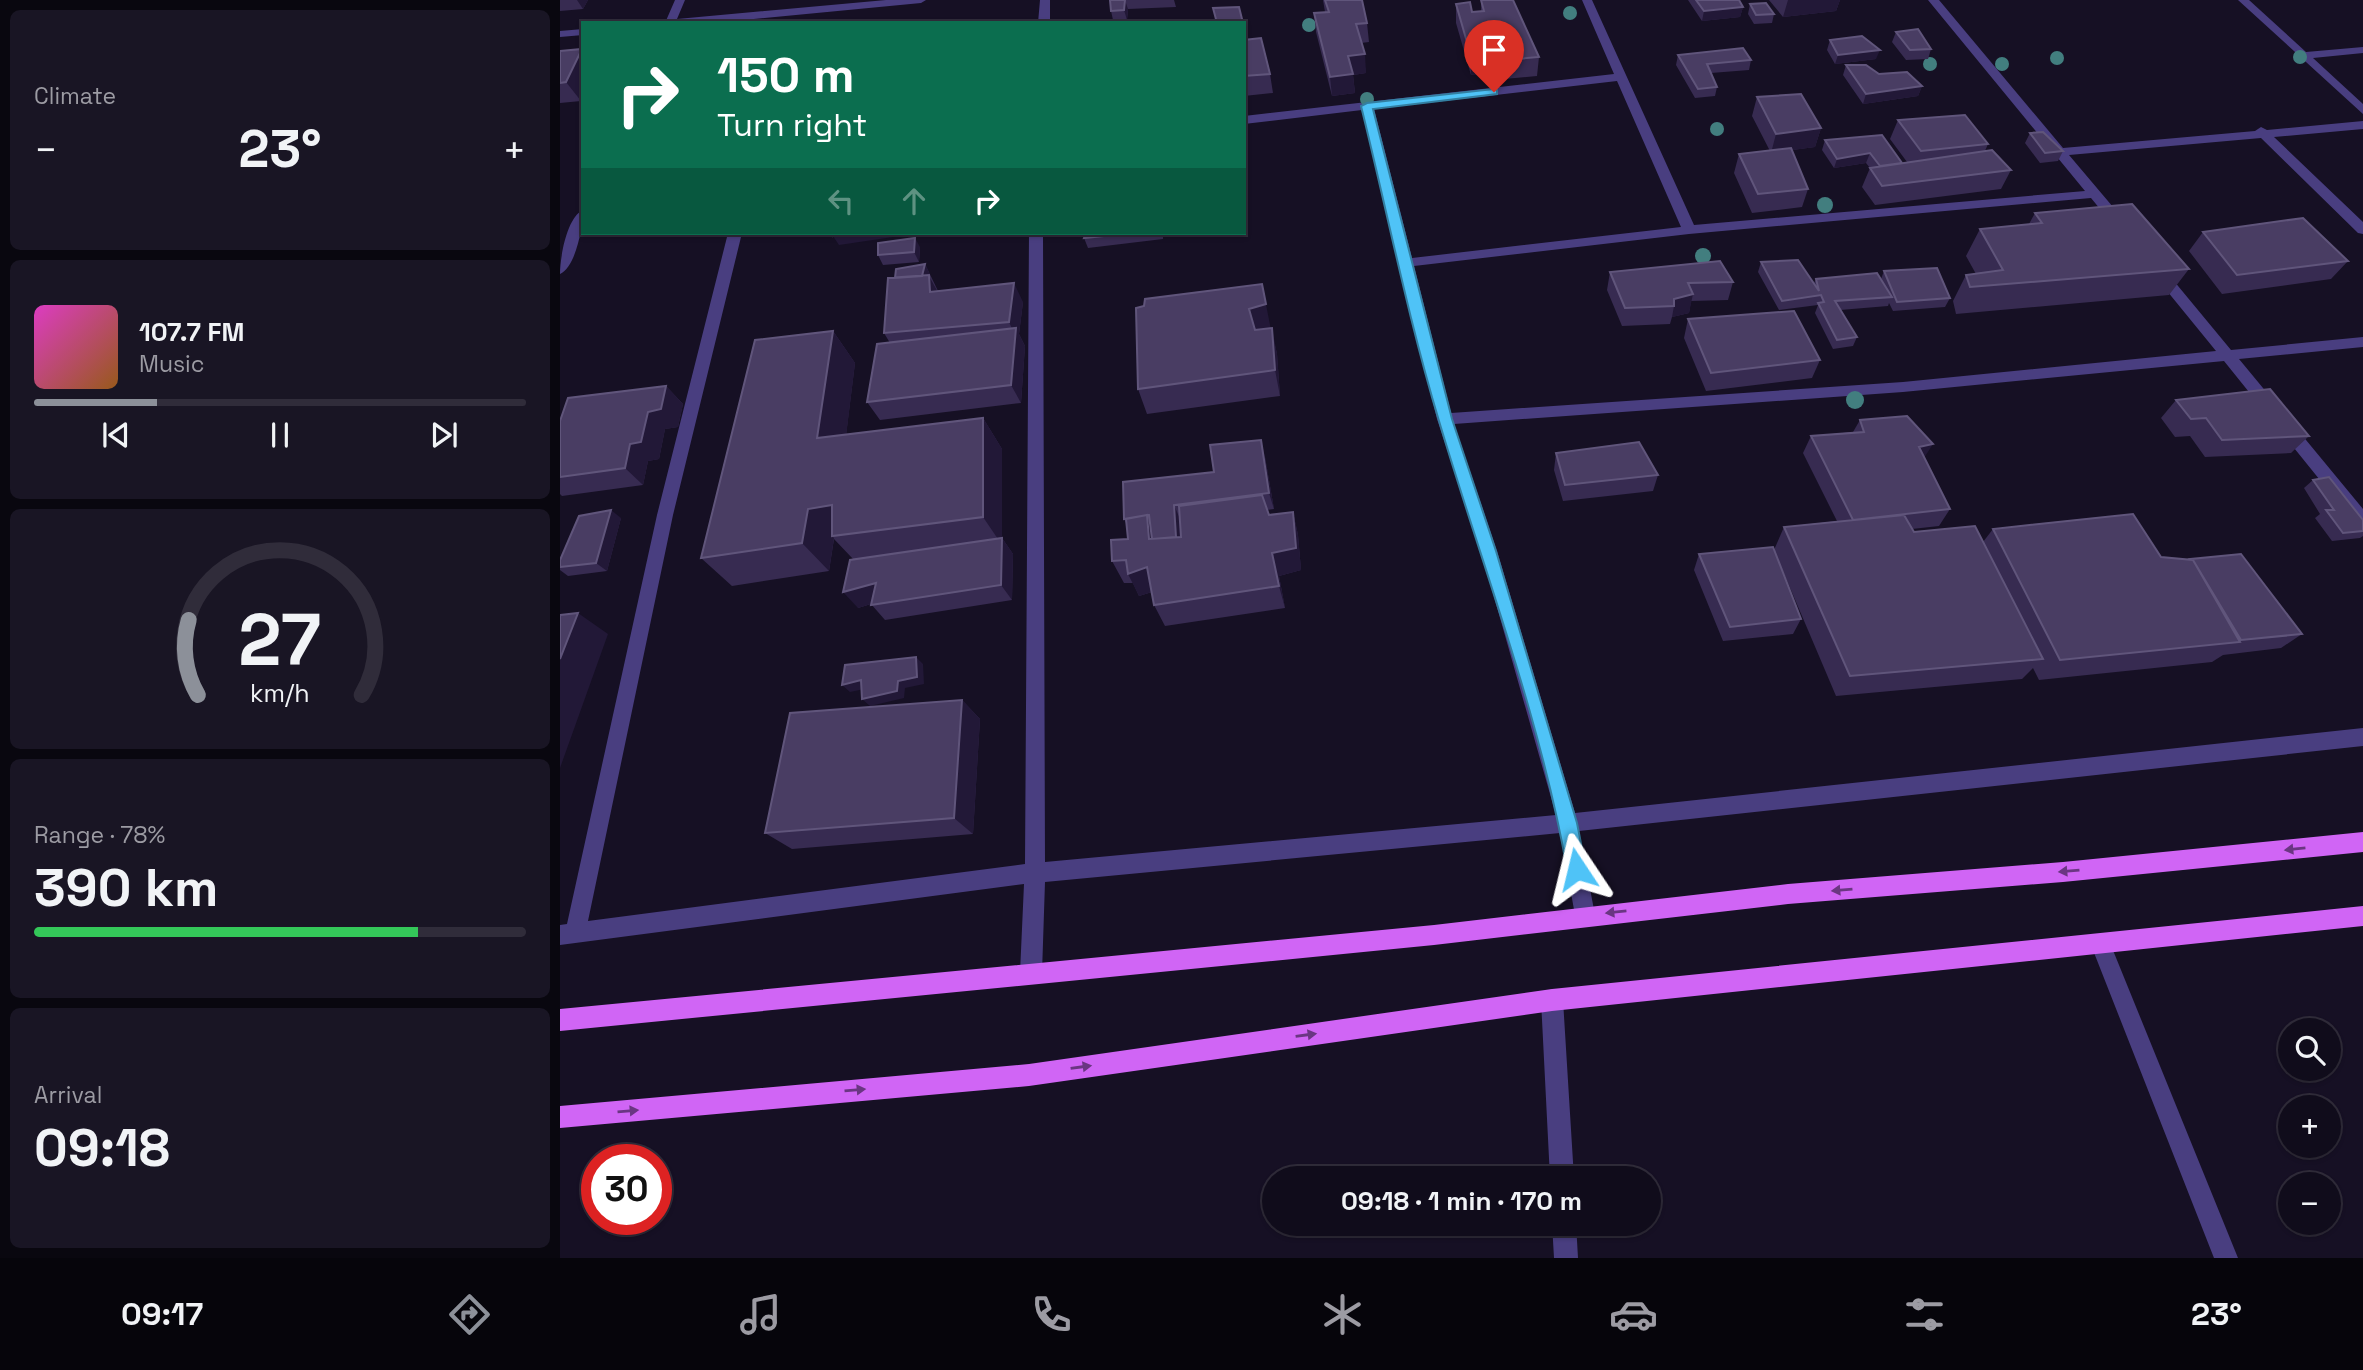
<!DOCTYPE html>
<html lang="en">
<head>
<meta charset="utf-8">
<style>
  :root { --surface:#100c1b; --page:#191524; --text:#f1f3f6; --muted:#9c9ba3; --line:#302c3a; --accent:#8c9099 }
  body { margin:0; font-family:"Space Grotesk",sans-serif; background:var(--page); color:var(--text); height:100vh; display:flex; flex-direction:column; font-size:26px; white-space:nowrap }
  * { box-sizing:border-box; margin:0 }
  p { font-size:23px; color:var(--muted) }
  .icon { flex:none; width:38px; height:38px; fill:none; stroke:currentColor; stroke-width:2; stroke-linecap:round; stroke-linejoin:round }
  .map { position:relative; flex:1; overflow:hidden }
  .side { display:flex; flex-direction:column; gap:10px; padding:10px; background:#09070f; width:560px }
  .side>* { flex:none }
  .top-card { position:absolute; left:21px; top:21px; width:665px; height:214px; border-radius:0px; box-shadow:0 2px 5px #0004,0 0 0 2px var(--line); background:#0b6e4f; color:#fff; overflow:hidden }
  .buttons { position:absolute; left:1718px; top:1018px; display:grid; gap:14px }
  .buttons a { display:grid; place-items:center; width:63px; height:63px; border-radius:50%; background:var(--surface); box-shadow:0 2px 5px #0004,0 0 0 2px var(--line); font-size:35px }
  .speed { position:absolute; left:21px; top:1144px; display:flex; gap:14px; font-size:35px; font-weight:700; text-align:center }
  .speed>* { display:grid; place-content:center; width:91px; height:91px; border-radius:50%; background:var(--surface); box-shadow:0 2px 5px #0004,0 0 0 2px var(--line); line-height:1 }
  .speed .limit { border:10px solid #d22; background:#fff; color:#111 }
  .pin { position:absolute; display:grid; place-items:center; width:60px; height:60px; color:#fff; margin:-72px -30px; border-radius:50% 50% 50% 0; rotate:-45deg; box-shadow:0 0 7px #0007 }
  .pin .icon { rotate:45deg }
  .me { position:absolute; width:77px; margin:-38px; rotate:350deg; stroke-linejoin:round; filter:drop-shadow(0 0 5px #0008) }
  .turn { display:flex; align-items:center; gap:24px; height:147px; padding:0 21px; font-size:32px }
  .turn .icon { width:91px; height:91px; stroke-width:2.5 }
  .turn b { display:block; font-size:49px; line-height:60px }
  .lanes { display:flex; align-items:center; height:66px; padding:0 21px; background:#0003; justify-content:center; gap:35px; direction:ltr }
  .lanes .off { opacity:.35 }
  .big { font-size:52px; font-weight:700; line-height:1.1 }
  .side .card { flex:1; display:flex; flex-direction:column; justify-content:center; gap:10px; min-width:0; padding:0 24px; border-radius:10px; background:var(--page) }
  .side .dial { align-items:center; gap:0 }
  .dial svg { height:182px; overflow:visible; fill:none; stroke:var(--line); stroke-width:7; stroke-linecap:round; text-anchor:middle }
  .dial text { fill:var(--text); stroke:none }
  .song { display:flex; align-items:center; gap:21px }
  .cover { width:84px; height:84px; border-radius:10px; background:linear-gradient(135deg,hsl(310 70% 55%),hsl(30 70% 35%)) }
  .played { height:7px; border-radius:4px; background:linear-gradient(90deg,var(--accent) 25%,var(--line) 25%) }
  .keys { display:flex; justify-content:space-around; direction:ltr }
  .heat { display:flex; justify-content:space-between; align-items:center; font-size:38px; direction:ltr }
  .charge { height:10px; border-radius:5px; background:linear-gradient(90deg,#34c759 78%,var(--line) 0) }
  .trip { position:absolute; left:702px; top:1166px; width:399px; height:70px; border-radius:35px; background:var(--surface); box-shadow:0 2px 5px #0004,0 0 0 2px var(--line); font-weight:700; line-height:70px; text-align:center }
  .tab-bar { display:flex; height:112px; justify-content:space-around; align-items:center; background:#06050b; color:var(--muted) }
  .tab-bar .icon { width:49px; height:49px }
  .tab-bar .on { color:var(--accent) }
  .tab-bar b { font-size:32px; color:var(--text) }
  main { display:flex; flex:1; min-height:0 }
  .map>svg:first-child { display:block }
  .lines { fill:none; stroke-linecap:round; stroke-linejoin:round }
  .minor { fill:#493e80; fill-rule:evenodd }
  .primary { fill:#d065f5; fill-rule:evenodd }
  .tree { fill:#427e7f }
  .wall { fill:#372b51 }
  .shaded-wall { fill:#221837 }
  .building { fill:#493d63; stroke:#60557b; stroke-width:2 }
  .oneway { fill:#6a3682 }
  .route { fill:#4fc3f7; stroke:#337fa1; stroke-width:2 }
</style>
</head>
<body>
<main>
<section class="side">
<div class="card"><p>Climate</p>
<div class="heat"><a>−</a><b class="big">23°</b><a>+</a></div>
</div>
<div class="card">
<div class="song"><i class="cover"></i><div><b>107.7 FM</b><p>Music</p></div></div>
<div class="played"></div>
<div class="keys"><svg class="icon" aria-label="previous" viewBox="0 0 24 24"><path d="M18 5L8 12l10 7zM5 5v14"/></svg><svg class="icon" aria-label="pause" viewBox="0 0 24 24"><path d="M8 5v14M16 5v14"/></svg><svg class="icon" aria-label="next" viewBox="0 0 24 24"><path d="M6 5l10 7-10 7zM19 5v14"/></svg></div>
</div>
<div class="card dial"><svg viewBox="0 0 100 80">
<path d="M14 69A42 42 0 1 1 86 69"/>
<path d="M14 69A42 42 0 0 1 10 36" stroke="#8c9099"/>
<text x="50" y="56" font-size="32" font-weight="700">27</text>
<text x="50" y="72" font-size="11">km/h</text>
</svg></div>
<div class="card"><p>Range · 78%</p><b class="big">390 km</b><div class="charge"></div></div>
<div class="card"><p>Arrival</p><b class="big">09:18</b></div>
</section>
<div class="map">
<svg width="1803" height="1258" viewBox="0 0 1803 1258">
  <rect width="100%" height="100%" fill="#161024"/>
  <g class="lines">
    <!-- minor -->
    <path class="minor" d="M115 0H125L117 19 326 0H366L361 3 152 23H105Z
      M480 0H490V23H478Z
      M1022 0H1032L1134 225 1525 191 1368 0H1379L1503 148 1695 131 1701 127 1707 130 1803 121V129L1714 137 1803 222V234L1798 233 1701 138 1509 155 1564 220V226H1554L1531 198 1129 234 854 266 891 413 1343 382 1656 351 1594 275V269H1604L1671 350 1803 337V347L1679 359 1803 509V528L1797 526 1664 361 1343 392 894 424 937 551 1015 813 1803 728V746L1019 831 1035 915 1032 922 1025 925 1018 922 1015 915 1000 833 485 882 482 973 478 980 471 984 464 980 460 973 464 884 0 945V925L7 924 97 515 168 233H182L113 515 28 921 465 864 469 233H483L485 862 996 815 921 551 877 419 802 110 684 124V116L1054 74ZM1057 81 1121 227 852 258 814 109Z
      M1678 0H1689L1746 52 1803 47V53L1753 58 1803 104V114Z
      M23 29V35L0 37V31Z
      M23 210C23 226 16 267 0 274 0 257 7 217 23 210Z
      M1541 935 1548 938 1678 1258H1654L1531 945 1534 938Z
      M992 989 1000 992 1003 1000 1014 1178H990L981 1000 984 992Z
      M992 1223H1016L1018 1258H994Z"/>
    <!-- primary -->
    <path class="primary" d="M1803 832V852L1503 882 1228 904 874 945 0 1031V1009L874 925 1228 884 1503 862Z
      M1803 906V926L992 1011 469 1086 0 1128V1106L469 1064 992 989Z"/>
  </g>
  <!-- trees -->
  <g class="tree">
    <circle cx="1010" cy="13" r="7"/>
    <circle cx="749" cy="25" r="7"/>
    <circle cx="1740" cy="57" r="7"/>
    <circle cx="1497" cy="58" r="7"/>
    <circle cx="1370" cy="64" r="7"/>
    <circle cx="1442" cy="64" r="7"/>
    <circle cx="807" cy="99" r="7"/>
    <circle cx="1157" cy="129" r="7"/>
    <circle cx="1265" cy="205" r="8"/>
    <circle cx="1143" cy="256" r="8"/>
    <circle cx="1295" cy="400" r="9"/>
  </g>
  <!-- wall -->
  <path class="wall" d="M0 0H28L23 9 0 11Z
    M550 0H614L616 7 568 9 567 20H553L551 11Z
    M763 0H802L807 23 809 42 801 43 806 73 793 75 795 93 772 96 756 32 754 13 765 12Z
    M921 0 979 57 977 76 933 80 932 72 911 75 896 23V4L912 12 921 11Z
    M1128 0H1179L1183 7 1180 17 1142 21Z
    M1209 0H1280L1276 11 1223 17Z
    M1190 4 1214 14 1212 23 1194 24 1188 14Z
    M1336 32 1371 49 1368 59 1346 60 1332 42Z
    M684 40 710 74 713 93 684 96Z
    M1270 40 1316 59 1275 64 1267 50Z
    M0 51 21 101 0 103Z
    M1118 55 1191 60 1189 70 1151 73 1157 87 1155 96 1135 98 1116 65Z
    M1286 65 1319 74 1362 86 1358 96 1303 104 1283 75Z
    M1197 97 1261 128 1255 147 1232 150 1248 189 1242 207 1192 213 1174 173 1179 154 1210 151 1192 116Z
    M1338 120 1428 144 1425 151 1451 170 1441 189 1315 205 1302 187 1310 168 1306 163 1274 168 1262 150 1265 140 1322 135 1342 163 1347 162 1330 139Z
    M1470 133 1503 151 1498 161 1480 163 1465 143Z
    M1475 213 1629 269 1609 295 1396 314 1393 301 1406 275 1416 274 1406 256 1420 229 1469 224Z
    M1643 232 1788 261 1771 279 1662 294 1629 251Z
    M526 233H603V239L528 248 524 238Z
    M360 247 359 262 323 265 318 255Z
    M1201 262 1254 283 1256 279H1321L1324 271 1390 298 1385 307 1333 311 1329 303 1328 306 1280 310 1297 337 1293 346 1273 349 1255 313 1258 305 1219 310 1198 272Z
    M365 264 378 291 463 302 459 334 465 346 461 403 320 420 307 402 330 343 324 333 335 278Z
    M1050 272 1173 282 1168 300 1131 301 1129 313 1112 317 1110 324 1062 326 1047 290Z
    M1128 319 1260 360 1252 378 1146 391 1124 338Z
    M711 328 717 354 720 396 587 414 578 389Z
    M273 331 295 363 286 435 423 418 442 449V538L453 554 452 600 325 620 311 604 298 608 293 559 274 539 269 571 172 586 141 558Z
    M106 386 123 404 118 427 105 429 99 459 88 461 83 485 2 496 0 494V421Z
    M1616 400 1749 436 1731 453 1645 457 1630 436 1615 437 1601 418Z
    M1300 420 1364 458 1390 509 1379 526 1352 529 1354 532 1423 542 1433 529 1601 557 1742 634 1721 648 1663 655 1652 662 1479 680 1473 668 1462 679 1276 696 1214 550 1224 527 1277 521 1243 453 1251 436 1293 432Z
    M996 453 1098 475 1093 491 1003 501 994 470Z
    M705 457 714 509 707 510 709 515 733 512 738 535 741 570 719 576 725 608 605 626 594 605 592 592 579 596 573 583H564L552 561 568 539 567 525 564 519 654 472Z
    M1753 480 1803 520V536L1800 538 1772 541 1755 518 1760 514 1744 488Z
    M61 518 47 571 8 576 0 570V560Z
    M1139 554 1241 619 1233 634 1163 641 1134 570Z
    M402 700 420 719 413 834 232 849 205 833Z"/>
  <!-- shaded-wall -->
  <path class="shaded-wall" d="M17 0H28L23 9Z
    M565 0 568 9 567 20 564 10Z
    M1228 0H1280L1276 11 1223 17Z
    M1183 7 1180 17 1142 21 1144 11Z
    M22 49 23 97 21 101 6 82Z
    M1320 50 1316 59 1275 64 1278 55Z
    M933 53 932 72 911 75V56Z
    M805 54 806 73 793 75 795 93 772 96 770 77 788 56Z
    M1362 86 1358 96 1303 104 1306 94Z
    M1261 128 1255 147 1211 153 1216 134Z
    M1310 153 1306 163 1274 168 1277 159Z
    M292 233H334L333 237 279 245 273 236Z
    M355 238 360 247 359 262 354 252Z
    M365 264 370 274 369 276 379 294 339 297Z
    M454 283 463 302 459 334 465 346 461 403 451 385 455 335 449 322Z
    M702 284 711 330 695 335 689 309Z
    M1133 294 1129 313 1112 317 1114 306V299Z
    M712 328 717 354 720 396 715 370Z
    M273 331 295 363 282 469 257 438Z
    M106 386 123 404 118 427 105 429 99 459 88 461 83 485 65 468 70 444 88 412Z
    M423 418 442 449V539V538L453 554 452 600 441 585 442 545 423 517Z
    M701 440 705 457 714 509 709 493Z
    M1373 444 1362 461 1359 447Z
    M272 505V536L274 538 269 571 242 543 248 509Z
    M614 505 621 521 623 556 589 539 587 515 597 538Z
    M51 510 61 518 47 571 36 563Z
    M733 512 738 535 741 570 719 576 725 608 719 586 712 553Z
    M587 567 598 590 579 596 568 574Z
    M316 583 330 598 298 608 283 592Z
    M18 613 48 634 0 768V659Z
    M356 657 363 664 364 684 345 688 344 698 310 706 302 699Z
    M301 680 309 688 290 692 282 685Z
    M402 700 420 719 413 834 394 818Z"/>
  <!-- building -->
  <path class="building" d="M550 0H565L564 10 551 11Z
    M765 0H802L807 23 796 24 805 54 788 56 793 74 770 77 754 13 769 12Z
    M921 0H953L979 57 934 61 933 53 911 56 896 4 910 2 912 12 924 11Z
    M1136 0H1179L1183 7 1144 11Z
    M1206 3 1214 14 1196 15 1190 4Z
    M679 7 683 23H657L653 8Z
    M1358 29 1371 49 1350 50 1336 32Z
    M1302 36 1320 50 1278 55 1270 40Z
    M701 38 710 74 684 76V40Z
    M1183 48 1191 60 1147 64 1157 87 1138 89 1118 55Z
    M22 49 6 82 0 83V51Z
    M1286 65H1306L1319 74 1347 72 1362 86 1306 94Z
    M1241 94 1261 128 1216 134 1197 97Z
    M1405 115 1428 144 1361 151 1338 120Z
    M1483 132 1503 151 1485 153 1470 133Z
    M1322 135 1342 163 1320 166 1310 153 1277 159 1265 140Z
    M1231 148 1248 189 1198 194 1179 154Z
    M1432 150 1451 170 1322 186 1310 168Z
    M1572 204 1629 269 1410 287 1406 275 1443 270 1420 229 1482 223 1475 213Z
    M1743 218 1788 261 1677 275 1643 232Z
    M273 233H292L273 236Z
    M526 233H573L524 238Z
    M355 238 354 252 318 255V243Z
    M1238 260 1259 291 1256 279 1317 273 1332 297 1275 301 1297 337 1277 340 1258 303 1264 302 1261 295 1222 301 1201 262Z
    M1160 261 1173 282 1128 283 1133 294 1114 299V306L1065 308 1050 272Z
    M365 264 362 276 335 278 336 269Z
    M1377 268 1390 298 1337 302 1324 271Z
    M369 275 370 292 454 283 449 322 324 333 328 278Z
    M702 284 706 304 689 309 695 330 712 328 715 370 578 389 576 308 584 306 585 299Z
    M1234 311 1260 360 1151 373 1128 319Z
    M456 328 451 385 307 402 317 344Z
    M273 331 257 438 423 418V517L272 536V505L248 509 242 543 141 558 195 340Z
    M106 386 101 409 88 412 81 442 70 444 65 468 0 477V421L8 398Z
    M1710 389 1749 436 1662 440 1646 418 1631 419 1616 400Z
    M1347 416 1373 444 1359 447 1390 509 1293 520 1251 436 1304 432 1300 420Z
    M701 440 709 493 614 505 616 537 592 539 589 515H587L564 519 563 482 654 472 650 445Z
    M1079 442 1098 475 1005 485 996 453Z
    M1769 477 1803 520V531L1783 533 1766 510H1774L1753 480Z
    M702 495 709 515 733 512 736 548 712 553 719 586 594 605 587 567 568 574 566 560 552 561 551 540 568 539 566 519 587 515 589 539 621 537 619 506Z
    M51 510 36 563 0 567V560L19 516Z
    M1573 514 1601 557 1633 560 1680 642 1500 660 1433 529Z
    M1344 515 1354 532 1415 526 1483 659 1290 676 1224 527Z
    M442 538 441 585 311 605 316 583 283 592 290 560Z
    M1213 547 1241 619 1170 627 1139 554Z
    M1681 554 1742 634 1681 640 1633 560 1631 559Z
    M18 613 0 659V615Z
    M356 657 357 677 338 681 337 691 302 699 301 680 282 685 285 665Z
    M402 700 394 818 205 833 230 713Z"/>
  <!-- one-way arrows -->
  <defs><path id="oneway-solid" d="M-6-.8H1V-3.2L6.5 0L1 3.2V.8H-6Z" transform="scale(1.75)"/></defs>
  <g class="oneway">
    <use href="#oneway-solid" transform="translate(1735 849) rotate(174)"/>
    <use href="#oneway-solid" transform="translate(1509 871) rotate(175)"/>
    <use href="#oneway-solid" transform="translate(1282 890) rotate(175)"/>
    <use href="#oneway-solid" transform="translate(1056 912) rotate(174)"/>
    <use href="#oneway-solid" transform="translate(746 1035) rotate(-8)"/>
    <use href="#oneway-solid" transform="translate(521 1067) rotate(-8)"/>
    <use href="#oneway-solid" transform="translate(295 1090) rotate(-5)"/>
    <use href="#oneway-solid" transform="translate(68 1111) rotate(-5)"/>
  </g>
  <!-- route -->
  <path class="route" d="M934 89 937 90V94L813 109 892 419 936 551 1017 823 1026 869 1023 875 1017 878 1010 875 1007 869C980 716 923 569 879 421 848 318 827 211 801 106L807 103Z"/>
</svg>
<div class="buttons">
<a><svg class="icon" aria-label="search" viewBox="0 0 24 24"><circle cx="10" cy="10" r="6"/><path d="M15 15l6 6"/></svg></a>
<a>+</a>
<a>−</a>
</div>
<div class="speed"><div class="limit">30</div></div>
<div class="pin" style="left:934px;top:92px;background:#d93025"><svg class="icon" aria-label="arrive" viewBox="0 0 24 24"><path d="M6 21V4h12l-3 4 3 4H6"/></svg></div>
<svg class="me" style="left:1017px;top:869px" viewBox="-20 -20 40 40"><path d="M0-17L14 15 0 8-14 15z" fill="#4fc3f7" stroke="#fff" stroke-width="4"/></svg>
<div class="trip">09:18 · 1 min · 170 m</div>
<div class="top-card">
<div class="turn"><svg class="icon" aria-label="right" viewBox="0 0 24 24"><path d="M7 20v-9h11M14 6l5 5-5 5"/></svg><div><b>150 m</b>Turn right</div></div>
<div class="lanes"><svg class="icon off" aria-label="left" viewBox="0 0 24 24"><path d="M17 20v-9H6M10 6l-5 5 5 5"/></svg><svg class="icon off" aria-label="ahead" viewBox="0 0 24 24"><path d="M12 20V5M6 11l6-6 6 6"/></svg><svg class="icon" aria-label="right" viewBox="0 0 24 24"><path d="M7 20v-9h11M14 6l5 5-5 5"/></svg></div>
</div>
</div>
</main>
<nav class="tab-bar">
<b>09:17</b>
<svg class="icon on" aria-label="directions" viewBox="0 0 24 24"><path d="M12 3l9 9-9 9-9-9zM9 14v-3h6M13 9l2 2-2 2"/></svg>
<svg class="icon" aria-label="music" viewBox="0 0 24 24"><path d="M9 18V5l10-2v13"/><circle cx="6" cy="18" r="3"/><circle cx="16" cy="16" r="3"/></svg>
<svg class="icon" aria-label="phone" viewBox="0 0 24 24"><path d="M5 4h4l2 5-3 2q2 4 5 5l2-3 5 2v4C11 20 4 13 5 4z"/></svg>
<svg class="icon" aria-label="climate" viewBox="0 0 24 24"><path d="M12 3v18M4 7l16 10M4 17L20 7"/></svg>
<svg class="icon" aria-label="car" viewBox="0 0 24 24"><path d="M5 17H2v-5l4-1 3-4h7l3 4 3 1v5h-3M9 17h6M6 11h13"/><circle cx="7" cy="17" r="2"/><circle cx="17" cy="17" r="2"/></svg>
<svg class="icon" aria-label="filters" viewBox="0 0 24 24"><path d="M4 7h16M4 17h16"/><circle cx="9" cy="7" r="2"/><circle cx="15" cy="17" r="2"/></svg>
<b>23°</b>
</nav>
</body>
</html>
